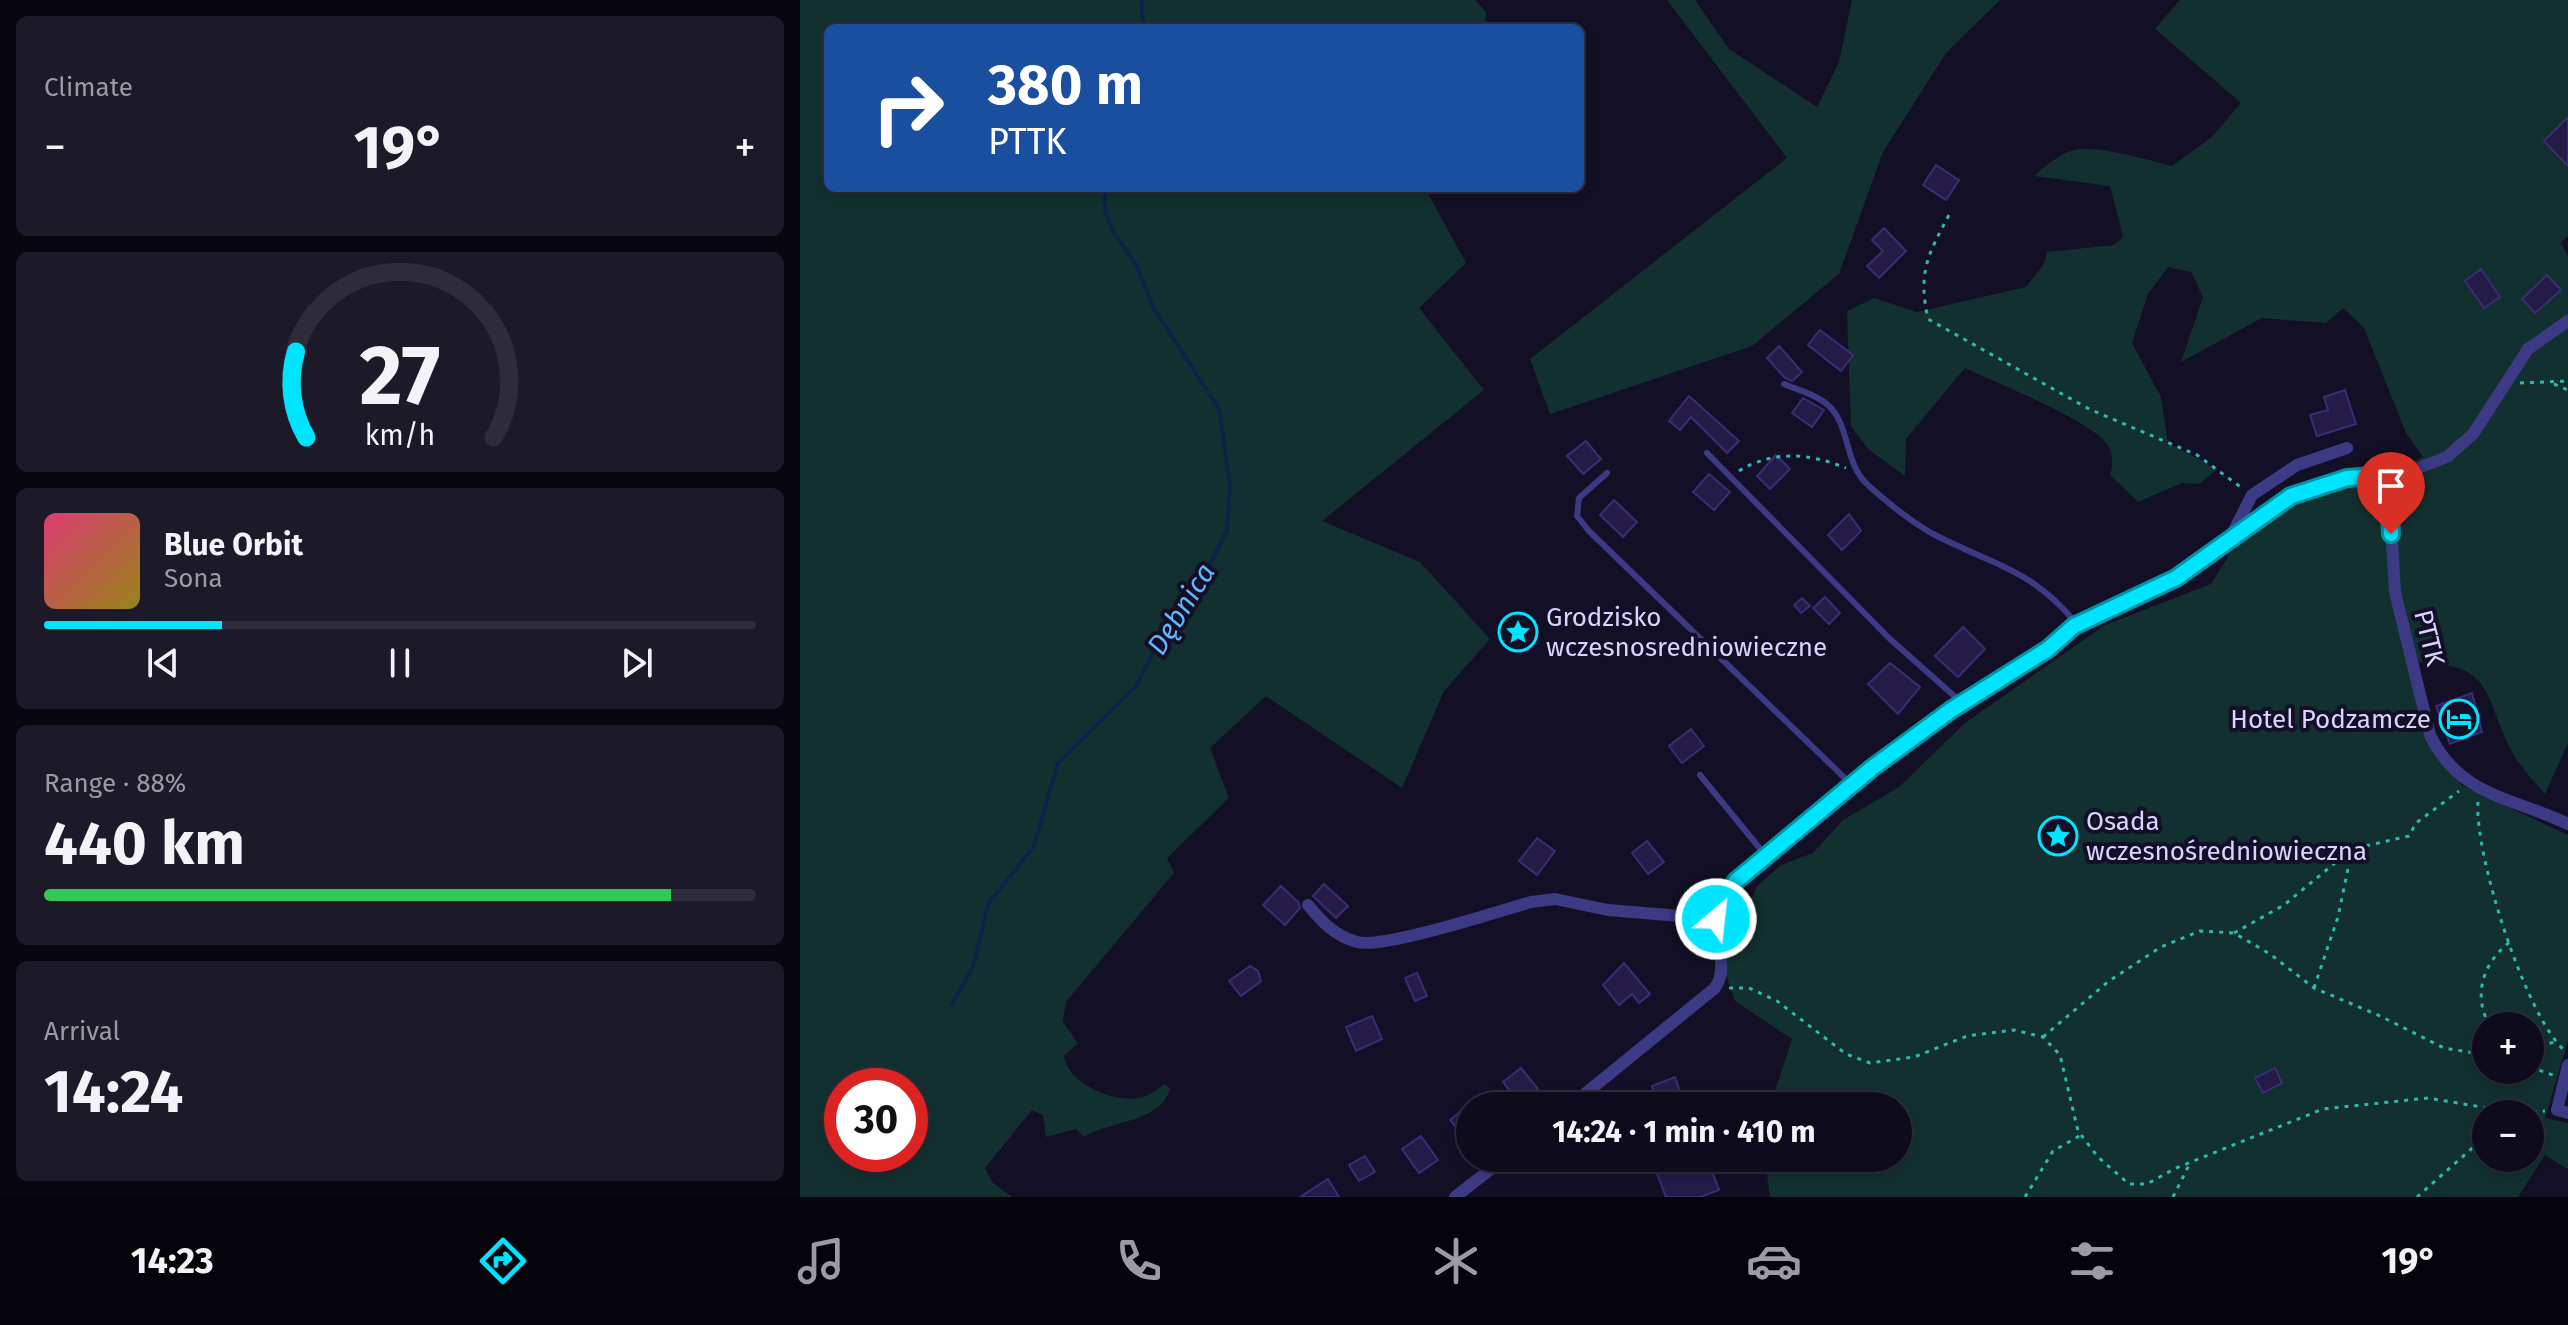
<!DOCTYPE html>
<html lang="en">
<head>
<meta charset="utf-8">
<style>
  :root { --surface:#0e0b1c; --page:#1c1929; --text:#f1f3f6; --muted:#9b9ba3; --line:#2e2b3b; --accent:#00e5ff }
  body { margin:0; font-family:"Fira Sans",sans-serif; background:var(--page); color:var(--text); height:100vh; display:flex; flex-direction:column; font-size:30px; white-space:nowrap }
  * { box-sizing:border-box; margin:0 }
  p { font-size:26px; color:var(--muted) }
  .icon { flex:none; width:44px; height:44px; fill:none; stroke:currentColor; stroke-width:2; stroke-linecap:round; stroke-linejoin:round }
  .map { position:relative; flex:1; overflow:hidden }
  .sheet { display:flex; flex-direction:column; gap:16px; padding:16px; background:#08060f; width:800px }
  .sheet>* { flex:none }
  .banner { position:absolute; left:24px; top:24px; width:760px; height:168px; border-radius:12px; box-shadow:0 4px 12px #0003,0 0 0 2px var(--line); background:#1a4fa0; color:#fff; overflow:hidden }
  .controls { position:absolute; left:1672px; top:1012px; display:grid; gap:16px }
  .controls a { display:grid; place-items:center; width:72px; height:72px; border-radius:50%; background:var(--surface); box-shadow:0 4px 12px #0003,0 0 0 2px var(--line); font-size:40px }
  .speed { position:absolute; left:24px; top:1068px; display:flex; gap:16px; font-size:40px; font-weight:700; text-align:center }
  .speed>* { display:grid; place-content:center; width:104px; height:104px; border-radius:50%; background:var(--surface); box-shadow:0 4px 12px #0003,0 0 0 2px var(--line); line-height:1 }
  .speed .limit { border:12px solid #d22; background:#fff; color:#111 }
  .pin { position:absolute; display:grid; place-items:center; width:68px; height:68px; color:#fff; margin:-82px -34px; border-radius:50% 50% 50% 0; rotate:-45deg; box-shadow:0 0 8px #0007 }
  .pin .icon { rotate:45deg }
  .me { position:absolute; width:88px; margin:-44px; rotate:28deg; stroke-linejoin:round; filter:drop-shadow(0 0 6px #0008) }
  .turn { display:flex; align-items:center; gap:28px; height:168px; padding:0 32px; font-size:36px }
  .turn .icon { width:104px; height:104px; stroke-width:2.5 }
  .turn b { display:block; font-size:56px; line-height:68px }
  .big { font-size:60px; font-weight:700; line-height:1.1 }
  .sheet .tile { flex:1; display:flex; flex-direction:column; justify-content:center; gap:12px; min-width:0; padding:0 28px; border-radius:12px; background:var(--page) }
  .sheet .dial { align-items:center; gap:0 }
  .dial svg { height:208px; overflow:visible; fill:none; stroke:var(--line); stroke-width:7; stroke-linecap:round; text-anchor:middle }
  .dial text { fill:var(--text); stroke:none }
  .song { display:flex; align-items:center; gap:24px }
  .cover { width:96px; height:96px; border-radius:12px; background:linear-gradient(135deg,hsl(340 70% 55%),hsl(50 70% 35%)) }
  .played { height:8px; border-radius:4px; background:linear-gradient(90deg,var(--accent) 25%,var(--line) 25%) }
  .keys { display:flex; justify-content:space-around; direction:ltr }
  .heat { display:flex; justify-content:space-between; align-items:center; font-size:44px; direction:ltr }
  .charge { height:12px; border-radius:6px; background:linear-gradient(90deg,#34c759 88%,var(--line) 0) }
  .trip { position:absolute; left:656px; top:1092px; width:456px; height:80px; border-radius:40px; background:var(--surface); box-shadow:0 4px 12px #0003,0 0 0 2px var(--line); font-weight:700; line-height:80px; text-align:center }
  .tab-bar { display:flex; height:128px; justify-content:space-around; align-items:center; background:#06040b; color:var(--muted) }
  .tab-bar .icon { width:56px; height:56px }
  .tab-bar .selected { color:var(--accent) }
  .tab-bar b { font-size:36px; color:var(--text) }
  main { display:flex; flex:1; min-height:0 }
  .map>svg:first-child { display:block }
  .green { fill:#12302f; fill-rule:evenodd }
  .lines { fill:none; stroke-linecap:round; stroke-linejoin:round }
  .stream { stroke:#0c2248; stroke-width:4 }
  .building { fill:#241b47; stroke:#3b2d73; stroke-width:2 }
  .path { stroke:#2fb8b0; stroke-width:3; stroke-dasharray:4 6; stroke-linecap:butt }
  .service { stroke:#3d3a85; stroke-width:6 }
  .minor { stroke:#3d3a85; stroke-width:12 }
  .route-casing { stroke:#0095a6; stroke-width:20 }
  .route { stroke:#00e5ff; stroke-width:14 }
  .labels { text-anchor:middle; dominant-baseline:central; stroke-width:8; stroke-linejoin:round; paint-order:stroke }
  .poi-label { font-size:26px; fill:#d9d4ff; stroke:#130f26; text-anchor:start }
  .street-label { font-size:26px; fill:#d9d4ff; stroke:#130f26 }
  .water-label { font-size:28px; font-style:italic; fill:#62b6ff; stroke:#130f26 }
</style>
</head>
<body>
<main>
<section class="sheet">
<div class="tile"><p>Climate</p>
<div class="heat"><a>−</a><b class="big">19°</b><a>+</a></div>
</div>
<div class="tile dial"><svg viewBox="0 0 100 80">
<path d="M14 69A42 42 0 1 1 86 69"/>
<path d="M14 69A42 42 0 0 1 10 36" stroke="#00e5ff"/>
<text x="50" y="56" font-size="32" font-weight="700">27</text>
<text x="50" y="72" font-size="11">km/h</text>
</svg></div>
<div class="tile">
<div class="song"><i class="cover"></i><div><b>Blue Orbit</b><p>Sona</p></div></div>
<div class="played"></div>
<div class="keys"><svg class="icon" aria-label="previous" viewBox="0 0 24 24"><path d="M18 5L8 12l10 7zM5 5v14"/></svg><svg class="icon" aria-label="pause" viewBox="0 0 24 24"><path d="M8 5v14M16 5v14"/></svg><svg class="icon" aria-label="next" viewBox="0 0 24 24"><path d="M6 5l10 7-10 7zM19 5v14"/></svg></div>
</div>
<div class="tile"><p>Range · 88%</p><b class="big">440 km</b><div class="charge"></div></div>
<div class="tile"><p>Arrival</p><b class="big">14:24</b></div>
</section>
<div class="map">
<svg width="1768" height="1197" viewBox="0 0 1768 1197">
  <rect width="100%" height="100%" fill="#130f26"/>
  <!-- green -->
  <path class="green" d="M0 0H675L686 12 685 28H28V188H625L666 263 619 308 684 390 522 521 620 562 690 639 644 691 602 788 466 696 410 748 429 798 367 858 374 873 266 1002 263 1022 278 1043 264 1056C268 1084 316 1105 343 1097 350 1095 359 1088 365 1084L370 1089C360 1123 309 1121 284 1137L276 1129 246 1137 243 1115 232 1110 185 1168 193 1183 212 1197H0ZM42 1086H110V1154H42Z
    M867 0H895L929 49 1017 107 1039 62 1052 0H1200L1146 53 1083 152 1039 274 952 346 750 414 730 359 987 158Z
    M1380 0H1768V236L1761 242 1768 257V743L1745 794C1735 782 1722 769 1714 755 1681 696 1699 663 1612 662L1595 592 1591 469 1623 457 1606 433 1564 328 1543 308 1526 323 1462 318 1381 362 1403 297 1391 272 1368 267 1348 294 1332 343 1361 397 1368 443 1417 469 1400 484 1382 483 1338 502 1310 475C1313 466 1313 454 1308 445 1291 420 1196 383 1165 368L1106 439 1105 476 1068 449 1051 426 1047 311 1074 298 1117 312 1226 287 1244 264 1247 252 1314 245 1323 237 1310 186 1234 176C1245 166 1257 156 1271 151 1293 143 1349 160 1372 166L1412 137 1441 103 1355 29Z
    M1557 481 1580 483 1584 492 1624 736 1663 786 1768 835V1041L1745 1118 1768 1123V1169L1745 1155 1718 1197H970L965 1158H1098V1106H970L992 1039 935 1001 922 964 924 914 947 909 957 886 981 865 1013 853 1043 820 1099 787 1165 723 1305 625 1411 584 1442 535 1472 515 1505 495ZM1686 1026H1730V1070H1686ZM1686 1114H1730V1158H1686Z"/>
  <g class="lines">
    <!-- stream -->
    <path class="stream" d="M341 0 344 28
      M152 1004 173 967 188 904 234 846 258 763 336 686 376 608 409 566 427 530 430 485 419 409 354 309 337 266 313 231 305 212 304 197 309 188"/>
  </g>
  <!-- building -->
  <path class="building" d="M1768 117V166L1744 141Z
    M1136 165 1159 180 1146 200 1123 185Z
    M1084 228 1106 251 1079 278 1067 266 1083 251 1072 240Z
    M1681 269 1700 297 1684 308 1665 281Z
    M1747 275 1761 290 1735 313 1722 299Z
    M1020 330 1053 355 1041 371 1008 345Z
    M979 346 1002 372 992 381 985 378 967 358Z
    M1545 390 1556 424 1517 436 1510 415 1528 410 1524 397Z
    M889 396 939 441 927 453 891 417 880 430 869 421Z
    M1003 398 1024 410 1012 427 992 413Z
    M786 441 801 459 783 474 767 456Z
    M976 455 990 469 970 489 957 476Z
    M909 474 930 492 914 510 893 492Z
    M814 500 837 522 823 537 800 515Z
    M1049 514 1061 531 1042 550 1028 535Z
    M1025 597 1040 613 1029 624 1013 608Z
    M1002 598 1010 606 1001 613 994 605Z
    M1163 627 1185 649 1158 677 1135 656Z
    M1090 663 1120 687 1098 714 1068 684Z
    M1672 693 1682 732 1650 744 1636 706Z
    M891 729 904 746 882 763 869 746Z
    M737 838 755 851 737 875 719 861Z
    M847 841 864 862 848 874 832 853Z
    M524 884 548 906 536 918 513 896Z
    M481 886 499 903 500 908 485 925 463 905Z
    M824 963 850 994 839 1003 832 994 819 1005 803 985Z
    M450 966 458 971 461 981 441 996 429 981Z
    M617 973 627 996 615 1001 605 978Z
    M572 1016 582 1039 556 1051 546 1027Z
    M721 1068 738 1089 720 1104 703 1082Z
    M1475 1068 1482 1083 1463 1093 1455 1078Z
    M875 1077 885 1106H860L852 1086Z
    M664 1109 670 1117V1144L650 1120Z
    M621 1136 638 1160 619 1173 602 1149Z
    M565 1156 575 1172 559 1181 549 1165Z
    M851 1158H892L894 1163 907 1158 919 1190 900 1197H866Z
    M528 1179 539 1197H500Z"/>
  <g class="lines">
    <!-- path -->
    <path class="path" d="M1149 215C1127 256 1118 273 1128 319L1289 409 1397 455 1442 488
      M1720 383 1768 381
      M1754 384 1768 390
      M939 471C973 450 1009 453 1046 468
      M1678 802C1674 854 1726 1017 1765 1051
      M1434 933 1484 905 1552 849 1609 836 1616 823 1659 791
      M929 988H949L977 1001 1046 1054 1070 1063 1114 1057 1167 1036 1214 1030 1243 1037 1260 1055 1278 1131 1298 1157 1329 1184H1347L1376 1168 1523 1109 1628 1098 1717 1113 1745 1111
      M1514 988 1538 917 1552 849
      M1690 1026C1672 996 1683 962 1710 942
      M1243 1037 1309 981 1361 947 1400 931 1434 933 1470 954 1514 988 1578 1015 1644 1048 1686 1055
      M1730 1048 1755 1042
      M1730 1067 1753 1075
      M1225 1197 1253 1151 1281 1135
      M1373 1197 1389 1165
      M1617 1197 1686 1136"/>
    <!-- service -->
    <path class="service" d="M984 384C998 390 1017 395 1028 405 1051 426 1043 463 1069 486 1088 503 1110 521 1133 534 1195 566 1229 567 1277 624
      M907 453 1089 638 1162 703
      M807 473 779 498 777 516 789 531 1052 785
      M900 775 966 856"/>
    <!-- minor -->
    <path class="minor" d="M1588 475 1595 592 1630 735C1660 797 1712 797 1768 824
      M1432 534 1452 495 1497 465 1547 448
      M508 905C522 922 535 936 557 942 584 949 699 911 731 902L755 899 808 910 916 919
      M1768 1065 1757 1110 1768 1113
      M770 1106 915 988C929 968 915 943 916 920 917 906 928 893 936 881L1072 768 1151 710 1248 649 1274 626 1376 578 1491 496 1547 478 1610 471 1647 457 1673 434 1728 349 1768 321
      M655 1197 705 1158"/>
  </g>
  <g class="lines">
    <!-- route casing -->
    <g class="route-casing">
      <path id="route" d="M916 919 921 903 936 881 1072 768 1151 710 1248 649 1274 626 1376 578 1491 496 1547 478 1588 475 1591 534"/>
    </g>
    <!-- route -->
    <use href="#route" class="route"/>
  </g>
  <!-- icons -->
  <defs>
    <g id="sight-ring" transform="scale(2)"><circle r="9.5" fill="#130f26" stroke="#00e5ff" stroke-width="1.5"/><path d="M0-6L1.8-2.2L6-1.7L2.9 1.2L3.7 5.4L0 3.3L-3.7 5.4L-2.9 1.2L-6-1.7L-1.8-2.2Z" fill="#00e5ff"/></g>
    <g id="hotel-ring" transform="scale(2)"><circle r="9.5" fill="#130f26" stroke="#00e5ff" stroke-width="1.5"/><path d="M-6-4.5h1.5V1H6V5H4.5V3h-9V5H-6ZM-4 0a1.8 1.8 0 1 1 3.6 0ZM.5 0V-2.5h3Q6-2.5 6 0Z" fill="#00e5ff"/></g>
  </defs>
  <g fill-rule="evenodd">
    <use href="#sight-ring" x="718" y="632"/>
    <use href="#hotel-ring" x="1659" y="719"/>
    <use href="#sight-ring" x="1258" y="836"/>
  </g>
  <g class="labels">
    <!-- poi labels -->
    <g class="poi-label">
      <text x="746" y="617">Grodzisko<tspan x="746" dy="30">wczesnosredniowieczne</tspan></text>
      <text x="1631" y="719" text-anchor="end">Hotel Podzamcze</text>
      <text x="1286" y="821">Osada<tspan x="1286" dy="30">wczesnośredniowieczna</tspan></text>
    </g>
    <!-- street labels -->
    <g class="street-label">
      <text transform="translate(1629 638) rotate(76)">PTTK</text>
    </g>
    <!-- water labels -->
    <g class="water-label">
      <text transform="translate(381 609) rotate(-58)">Dębnica</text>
    </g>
  </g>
</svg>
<div class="controls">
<a>+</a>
<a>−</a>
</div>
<div class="speed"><div class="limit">30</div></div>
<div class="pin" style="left:1591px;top:534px;background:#d93025"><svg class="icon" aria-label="arrive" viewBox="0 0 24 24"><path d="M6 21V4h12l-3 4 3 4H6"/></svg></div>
<svg class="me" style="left:916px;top:919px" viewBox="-20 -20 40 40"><circle r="17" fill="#00e5ff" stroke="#fff" stroke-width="3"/><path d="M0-11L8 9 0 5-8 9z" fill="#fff"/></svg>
<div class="trip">14:24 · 1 min · 410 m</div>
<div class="banner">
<div class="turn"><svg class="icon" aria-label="right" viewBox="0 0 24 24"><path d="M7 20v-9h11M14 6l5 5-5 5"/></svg><div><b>380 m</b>PTTK</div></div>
</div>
</div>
</main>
<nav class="tab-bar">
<b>14:23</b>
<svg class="icon selected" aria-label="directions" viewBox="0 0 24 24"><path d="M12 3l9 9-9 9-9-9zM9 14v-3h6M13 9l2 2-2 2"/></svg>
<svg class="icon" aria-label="music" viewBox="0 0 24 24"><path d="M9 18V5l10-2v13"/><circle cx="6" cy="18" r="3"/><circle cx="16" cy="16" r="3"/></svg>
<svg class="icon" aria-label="phone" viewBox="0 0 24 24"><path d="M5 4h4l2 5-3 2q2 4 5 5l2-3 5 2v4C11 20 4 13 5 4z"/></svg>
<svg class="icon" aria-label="climate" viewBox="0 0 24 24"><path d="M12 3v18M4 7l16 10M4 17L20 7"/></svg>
<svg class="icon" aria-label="car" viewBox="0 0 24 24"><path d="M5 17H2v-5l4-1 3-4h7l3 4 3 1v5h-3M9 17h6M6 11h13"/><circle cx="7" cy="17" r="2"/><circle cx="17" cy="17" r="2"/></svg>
<svg class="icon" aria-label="filters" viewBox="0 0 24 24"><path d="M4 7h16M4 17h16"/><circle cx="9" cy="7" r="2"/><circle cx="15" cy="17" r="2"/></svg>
<b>19°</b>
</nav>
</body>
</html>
